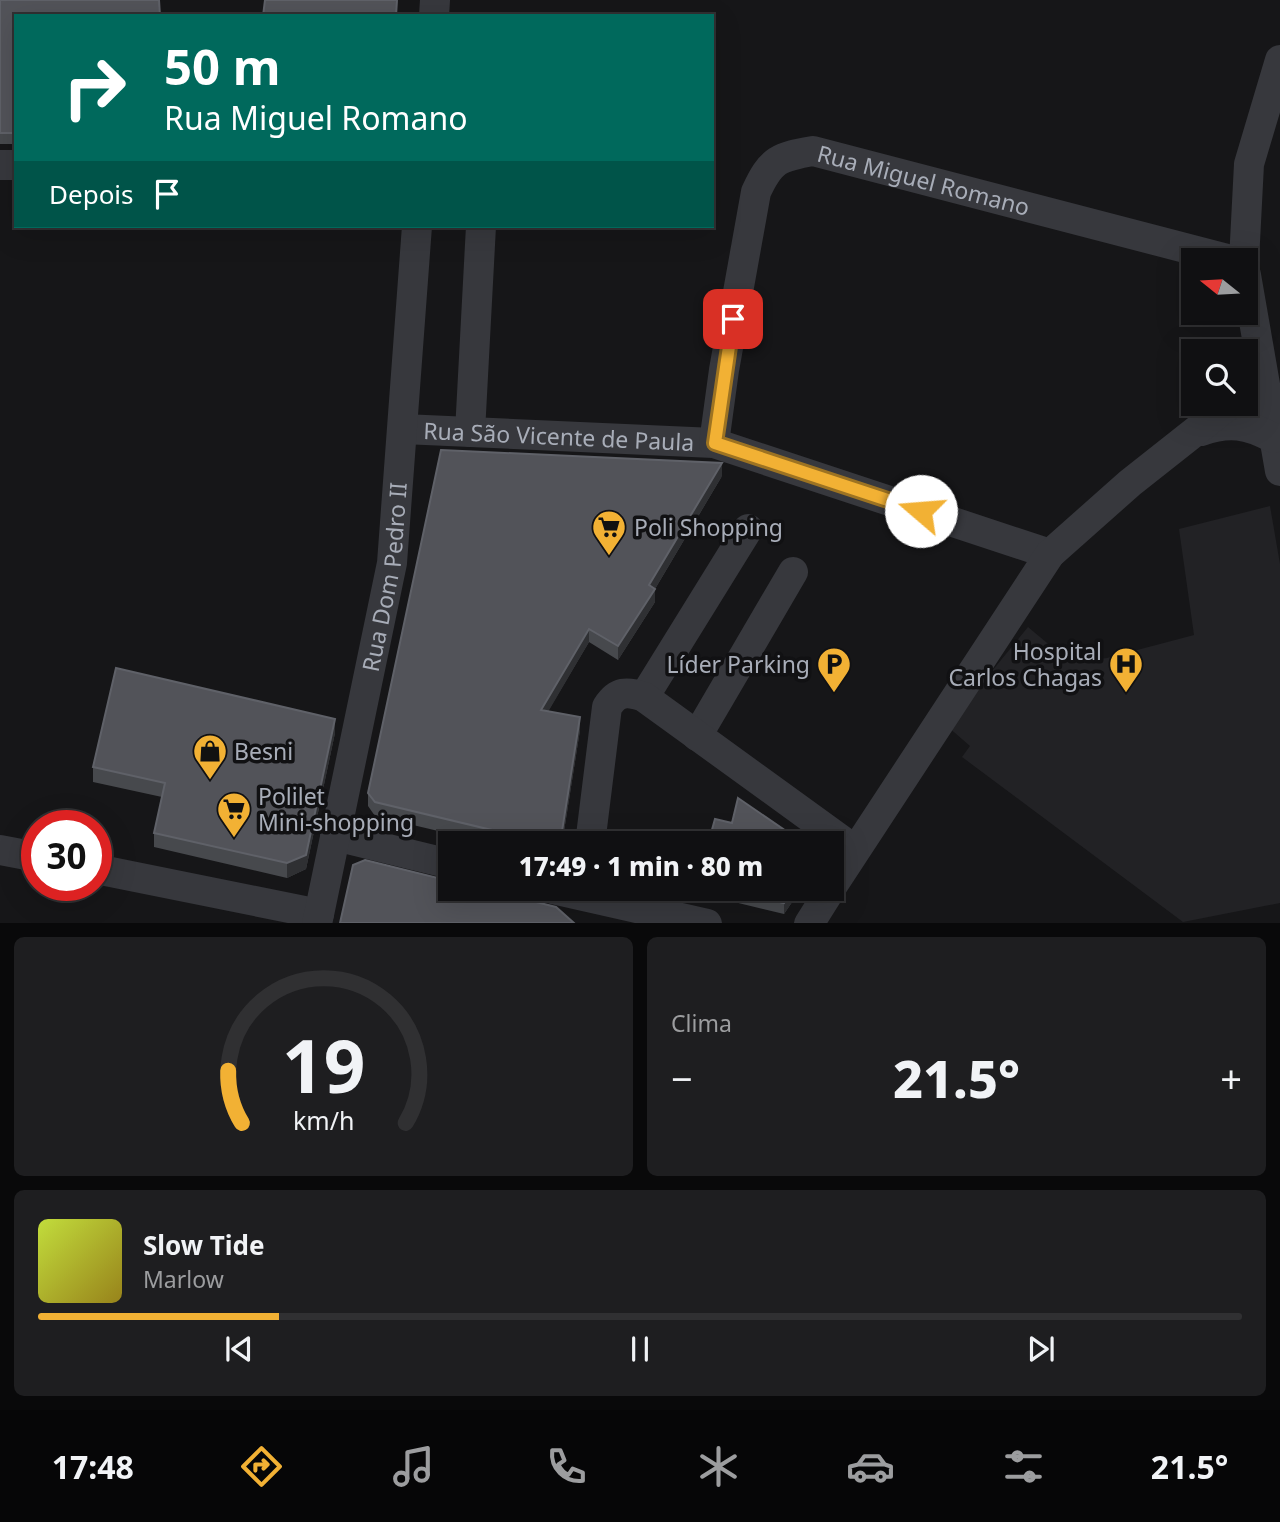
<!DOCTYPE html>
<html lang="pt">
<head>
<meta charset="utf-8">
<style>
  :root { --surface:#101012; --page:#1e1e20; --text:#f1f3f6; --muted:#9c9d9f; --line:#303032; --accent:#f2b134 }
  body { margin:0; font-family:"Noto Sans",sans-serif; background:var(--page); color:var(--text); height:100vh; display:flex; flex-direction:column; font-size:26px; white-space:nowrap }
  * { box-sizing:border-box; margin:0 }
  p { font-size:23px; color:var(--muted) }
  .icon { flex:none; width:38px; height:38px; fill:none; stroke:currentColor; stroke-width:2; stroke-linecap:round; stroke-linejoin:round }
  .map { position:relative; height:923px; overflow:hidden }
  .details { display:flex; flex-direction:column; gap:14px; padding:14px; background:#09090a; flex:1 }
  .details>* { flex:none }
  .banner { position:absolute; left:14px; top:14px; width:700px; height:214px; border-radius:0px; box-shadow:0 7px 28px #0002,0 0 0 2px var(--line); background:#00695c; color:#fff; overflow:hidden }
  .needle { width:46px; rotate:288deg }
  .fabs { position:absolute; left:1181px; top:248px; display:grid; gap:14px }
  .fabs a { display:grid; place-items:center; width:77px; height:77px; border-radius:0px; background:var(--surface); box-shadow:0 7px 28px #0002,0 0 0 2px var(--line); font-size:35px }
  .speed { position:absolute; left:21px; top:810px; display:flex; gap:14px; font-size:35px; font-weight:700; text-align:center }
  .speed>* { display:grid; place-content:center; width:91px; height:91px; border-radius:50%; background:var(--surface); box-shadow:0 7px 28px #0002,0 0 0 2px var(--line); line-height:1 }
  .speed .limit { border:10px solid #d22; background:#fff; color:#111 }
  .pin { position:absolute; display:grid; place-items:center; width:60px; height:60px; color:#fff; margin:-30px; border-radius:14px; box-shadow:0 4px 10px #0006 }
  .me { position:absolute; width:77px; margin:-38px; rotate:288deg; stroke-linejoin:round; filter:drop-shadow(0 0 5px #0008) }
  .turn { display:flex; align-items:center; gap:24px; height:147px; padding:0 35px; font-size:32px }
  .turn .icon { width:91px; height:91px; stroke-width:2.5 }
  .turn b { display:block; font-size:49px; line-height:60px }
  .then { display:flex; align-items:center; height:66px; padding:0 35px; background:#0003; gap:14px; font-size:26px }
  .big { font-size:52px; font-weight:800; line-height:1.1 }
  .details .tile { flex:1; display:flex; flex-direction:column; justify-content:center; gap:10px; min-width:0; padding:0 24px; border-radius:10px; background:var(--page) }
  .details .dial { align-items:center; gap:0 }
  .dial svg { height:182px; overflow:visible; fill:none; stroke:var(--line); stroke-width:7; stroke-linecap:round; text-anchor:middle }
  .dial text { fill:var(--text); stroke:none }
  .song { display:flex; align-items:center; gap:21px }
  .cover { width:84px; height:84px; border-radius:10px; background:linear-gradient(135deg,hsl(70 70% 55%),hsl(50 70% 35%)) }
  .played { height:7px; border-radius:4px; background:linear-gradient(90deg,var(--accent) 20%,var(--line) 20%) }
  .keys { display:flex; justify-content:space-around; direction:ltr }
  .heat { display:flex; justify-content:space-between; align-items:center; font-size:38px; direction:ltr }
  .details .tiles { flex:1; display:grid; gap:14px; grid-template-columns:1fr 1fr }
  .tile:last-child { grid-column:span 2 }
  .trip { position:absolute; left:438px; top:831px; width:406px; height:70px; border-radius:0px; background:var(--surface); box-shadow:0 7px 28px #0002,0 0 0 2px var(--line); font-weight:800; line-height:70px; text-align:center }
  .dock { display:flex; height:112px; justify-content:space-around; align-items:center; background:#060607; color:var(--muted) }
  .dock .icon { width:49px; height:49px }
  .dock .active { color:var(--accent) }
  .dock b { font-size:32px; color:var(--text) }
  .map>svg:first-child { display:block }
  .built { fill:#222225 }
  .lines { fill:none; stroke-linecap:round; stroke-linejoin:round }
  .minor { stroke:#37383d; stroke-width:30 }
  .wall { fill:#47494d }
  .shaded-wall { fill:#2f3033 }
  .building { fill:#525359; stroke:#5f6168; stroke-width:2 }
  .route-casing { stroke:#9d7322; stroke-width:18 }
  .route { stroke:#f2b134; stroke-width:12 }
  .labels { text-anchor:middle; dominant-baseline:central; stroke-width:7; stroke-linejoin:round; paint-order:stroke }
  .street-label { font-size:23px; fill:#a8adb8; stroke:#111113 }
  .poi-label { font-size:23px; fill:#a8adb8; stroke:#111113; text-anchor:start }
</style>
</head>
<body>
<div class="map">
<svg width="1280" height="924" viewBox="0 0 1280 924">
  <rect width="100%" height="100%" fill="#161618"/>
  <!-- built -->
  <path class="built" d="M1270 506 1280 564V903L1183 922 962 757 970 746 947 726 1028 627 1071 663 1107 658 1194 635 1179 529Z"/>
  <g class="lines">
    <!-- minor -->
    <g class="minor">
      <path d="M434 16 435 0"/>
      <path d="M0 165H16"/>
      <path d="M1244 261 1249 164 1280 60"/>
      <path d="M1246 275 1280 471"/>
      <path id="s1" d="M403 429 714 443 1050 554"/>
      <path d="M1201 431C1229 421 1248 424 1273 438"/>
      <path d="M470 432 481 226"/>
      <path id="s2" d="M714 443 724 370 756 192C771 159 779 157 813 151L1235 261"/>
      <path d="M644 697 748 529"/>
      <path d="M697 736 793 572"/>
      <path d="M335 836 450 864"/>
      <path d="M590 844 607 707C617 691 627 691 644 697L855 850"/>
      <path d="M0 850 37 857"/>
      <path d="M96 869 319 914"/>
      <path d="M831 888 1050 554 1130 483 1230 404"/>
      <path d="M553 889 707 924"/>
      <path id="s3" d="M317 924 392 563 417 226"/>
      <path d="M809 924 831 889"/>
    </g>
  </g>
  <!-- wall -->
  <path class="wall" d="M0 0 16 16V144H0Z
    M722 476 655 589V602L618 660 589 642 548 711 580 730 562 844H493L375 816 368 806V793Z
    M335 733 306 869 287 878 154 847V833L162 797 93 782V767Z
    M689 889H801L784 914 689 891Z"/>
  <!-- shaded-wall -->
  <path class="shaded-wall" d="M722 463V476L655 589V602L618 660V646L649 585Z
    M589 629V642L541 724V710Z
    M580 717V730L562 844H560Z
    M335 719V733L306 869 287 878V863Z
    M794 889H801L784 914V903Z"/>
  <!-- building -->
  <path class="building" d="M0 0H159L160 16H16V133H0Z
    M265 0H397L396 16H263Z
    M441 450 722 463 649 585 655 589 618 646 589 629 541 710 580 717 560 844H550L375 802 368 793Z
    M116 668 335 719 306 855 287 863 154 833 165 783 93 767Z
    M738 798 805 844H708L715 819 732 823Z
    M365 860 450 881V889H484L556 907 574 923H340L353 865Z
    M727 889H794L784 903Z"/>
  <g class="lines">
    <!-- route casing -->
    <g class="route-casing">
      <path id="route" d="M733 319 715 443 921 511"/>
    </g>
    <!-- route -->
    <use href="#route" class="route"/>
  </g>
  <!-- icons -->
  <defs>
    <g id="supermarket-pin" transform="scale(1.75)"><path d="M0 17L-7.5 6A9.5 9.5 0 1 1 7.5 6Z" fill="#f2b134" stroke="#111113"/><path d="M-6-5.5h2.5l.6 2H6L4.5 2H-2.5L-4.4-4H-6ZM-1.5 3.2a1.3 1.3 0 1 0 .1 0ZM3 3.2a1.3 1.3 0 1 0 .1 0Z" fill="#111"/></g>
    <g id="parking-pin" transform="scale(1.75)"><path d="M0 17L-7.5 6A9.5 9.5 0 1 1 7.5 6Z" fill="#f2b134" stroke="#111113"/><path d="M-3.5-5.5H1a3.5 3.5 0 0 1 0 7H-1V5.5H-3.5ZM-1-3.4V-.6H.8a1.4 1.4 0 0 0 0-2.8Z" fill="#111"/></g>
    <g id="hospital-pin" transform="scale(1.75)"><path d="M0 17L-7.5 6A9.5 9.5 0 1 1 7.5 6Z" fill="#f2b134" stroke="#111113"/><path d="M-5-5h3v3.5h4V-5h3V5h-3V1.5h-4V5h-3Z" fill="#111"/></g>
    <g id="shop-pin" transform="scale(1.75)"><path d="M0 17L-7.5 6A9.5 9.5 0 1 1 7.5 6Z" fill="#f2b134" stroke="#111113"/><path d="M-5-2.5h2.3a2.7 3.5 0 0 1 5.4 0H5L5.5 6h-11ZM-1.5-2.5h3a1.5 2.3 0 0 0-3 0Z" fill="#111"/></g>
  </defs>
  <g fill-rule="evenodd">
    <use href="#supermarket-pin" x="609" y="527"/>
    <use href="#parking-pin" x="834" y="664"/>
    <use href="#hospital-pin" x="1126" y="664"/>
    <use href="#shop-pin" x="210" y="751"/>
    <use href="#supermarket-pin" x="234" y="809"/>
  </g>
  <g class="labels">
    <!-- street labels -->
    <g class="street-label">
      <text stroke="none"><textPath href="#s2" startOffset="444">Rua Miguel Romano</textPath></text>
      <text stroke="none"><textPath href="#s1" startOffset="156">Rua São Vicente de Paula</textPath></text>
      <text stroke="none"><textPath href="#s3" startOffset="354">Rua Dom Pedro II</textPath></text>
    </g>
    <!-- poi labels -->
    <g class="poi-label">
      <text x="634" y="527">Poli Shopping</text>
      <text x="1102" y="651" text-anchor="end">Hospital<tspan x="1102" dy="26">Carlos Chagas</tspan></text>
      <text x="810" y="664" text-anchor="end">Líder Parking</text>
      <text x="234" y="751">Besni</text>
      <text x="258" y="796">Polilet<tspan x="258" dy="26">Mini-shopping</tspan></text>
    </g>
  </g>
</svg>
<div class="fabs">
<a><svg class="needle" viewBox="-14 -14 28 28"><path d="M0-13l5 13h-10z" fill="#e53935"/><path d="M0 13l5-13h-10z" fill="#9c9d9f"/></svg></a>
<a><svg class="icon" aria-label="search" viewBox="0 0 24 24"><circle cx="10" cy="10" r="6"/><path d="M15 15l6 6"/></svg></a>
</div>
<div class="speed"><div class="limit">30</div></div>
<div class="pin" style="left:733px;top:319px;background:#d93025"><svg class="icon" aria-label="arrive" viewBox="0 0 24 24"><path d="M6 21V4h12l-3 4 3 4H6"/></svg></div>
<svg class="me" style="left:921px;top:511px" viewBox="-20 -20 40 40"><circle r="19" fill="#fff"/><path d="M0-13L10 11 0 6-10 11z" fill="#f2b134"/></svg>
<div class="trip">17:49 · 1 min · 80 m</div>
<div class="banner">
<div class="turn"><svg class="icon" aria-label="right" viewBox="0 0 24 24"><path d="M7 20v-9h11M14 6l5 5-5 5"/></svg><div><b>50 m</b>Rua Miguel Romano</div></div>
<div class="then">Depois<svg class="icon" aria-label="arrive" viewBox="0 0 24 24"><path d="M6 21V4h12l-3 4 3 4H6"/></svg></div>
</div>
</div>
<section class="details">
<div class="tiles">
<div class="tile dial"><svg viewBox="0 0 100 80">
<path d="M14 69A42 42 0 1 1 86 69"/>
<path d="M14 69A42 42 0 0 1 8 46" stroke="#f2b134"/>
<text x="50" y="56" font-size="32" font-weight="700">19</text>
<text x="50" y="72" font-size="11">km/h</text>
</svg></div>
<div class="tile"><p>Clima</p>
<div class="heat"><a>−</a><b class="big">21.5°</b><a>+</a></div>
</div>
<div class="tile">
<div class="song"><i class="cover"></i><div><b>Slow Tide</b><p>Marlow</p></div></div>
<div class="played"></div>
<div class="keys"><svg class="icon" aria-label="previous" viewBox="0 0 24 24"><path d="M18 5L8 12l10 7zM5 5v14"/></svg><svg class="icon" aria-label="pause" viewBox="0 0 24 24"><path d="M8 5v14M16 5v14"/></svg><svg class="icon" aria-label="next" viewBox="0 0 24 24"><path d="M6 5l10 7-10 7zM19 5v14"/></svg></div>
</div>
</div>
</section>
<nav class="dock">
<b>17:48</b>
<svg class="icon active" aria-label="directions" viewBox="0 0 24 24"><path d="M12 3l9 9-9 9-9-9zM9 14v-3h6M13 9l2 2-2 2"/></svg>
<svg class="icon" aria-label="music" viewBox="0 0 24 24"><path d="M9 18V5l10-2v13"/><circle cx="6" cy="18" r="3"/><circle cx="16" cy="16" r="3"/></svg>
<svg class="icon" aria-label="phone" viewBox="0 0 24 24"><path d="M5 4h4l2 5-3 2q2 4 5 5l2-3 5 2v4C11 20 4 13 5 4z"/></svg>
<svg class="icon" aria-label="climate" viewBox="0 0 24 24"><path d="M12 3v18M4 7l16 10M4 17L20 7"/></svg>
<svg class="icon" aria-label="car" viewBox="0 0 24 24"><path d="M5 17H2v-5l4-1 3-4h7l3 4 3 1v5h-3M9 17h6M6 11h13"/><circle cx="7" cy="17" r="2"/><circle cx="17" cy="17" r="2"/></svg>
<svg class="icon" aria-label="filters" viewBox="0 0 24 24"><path d="M4 7h16M4 17h16"/><circle cx="9" cy="7" r="2"/><circle cx="15" cy="17" r="2"/></svg>
<b>21.5°</b>
</nav>
</body>
</html>
